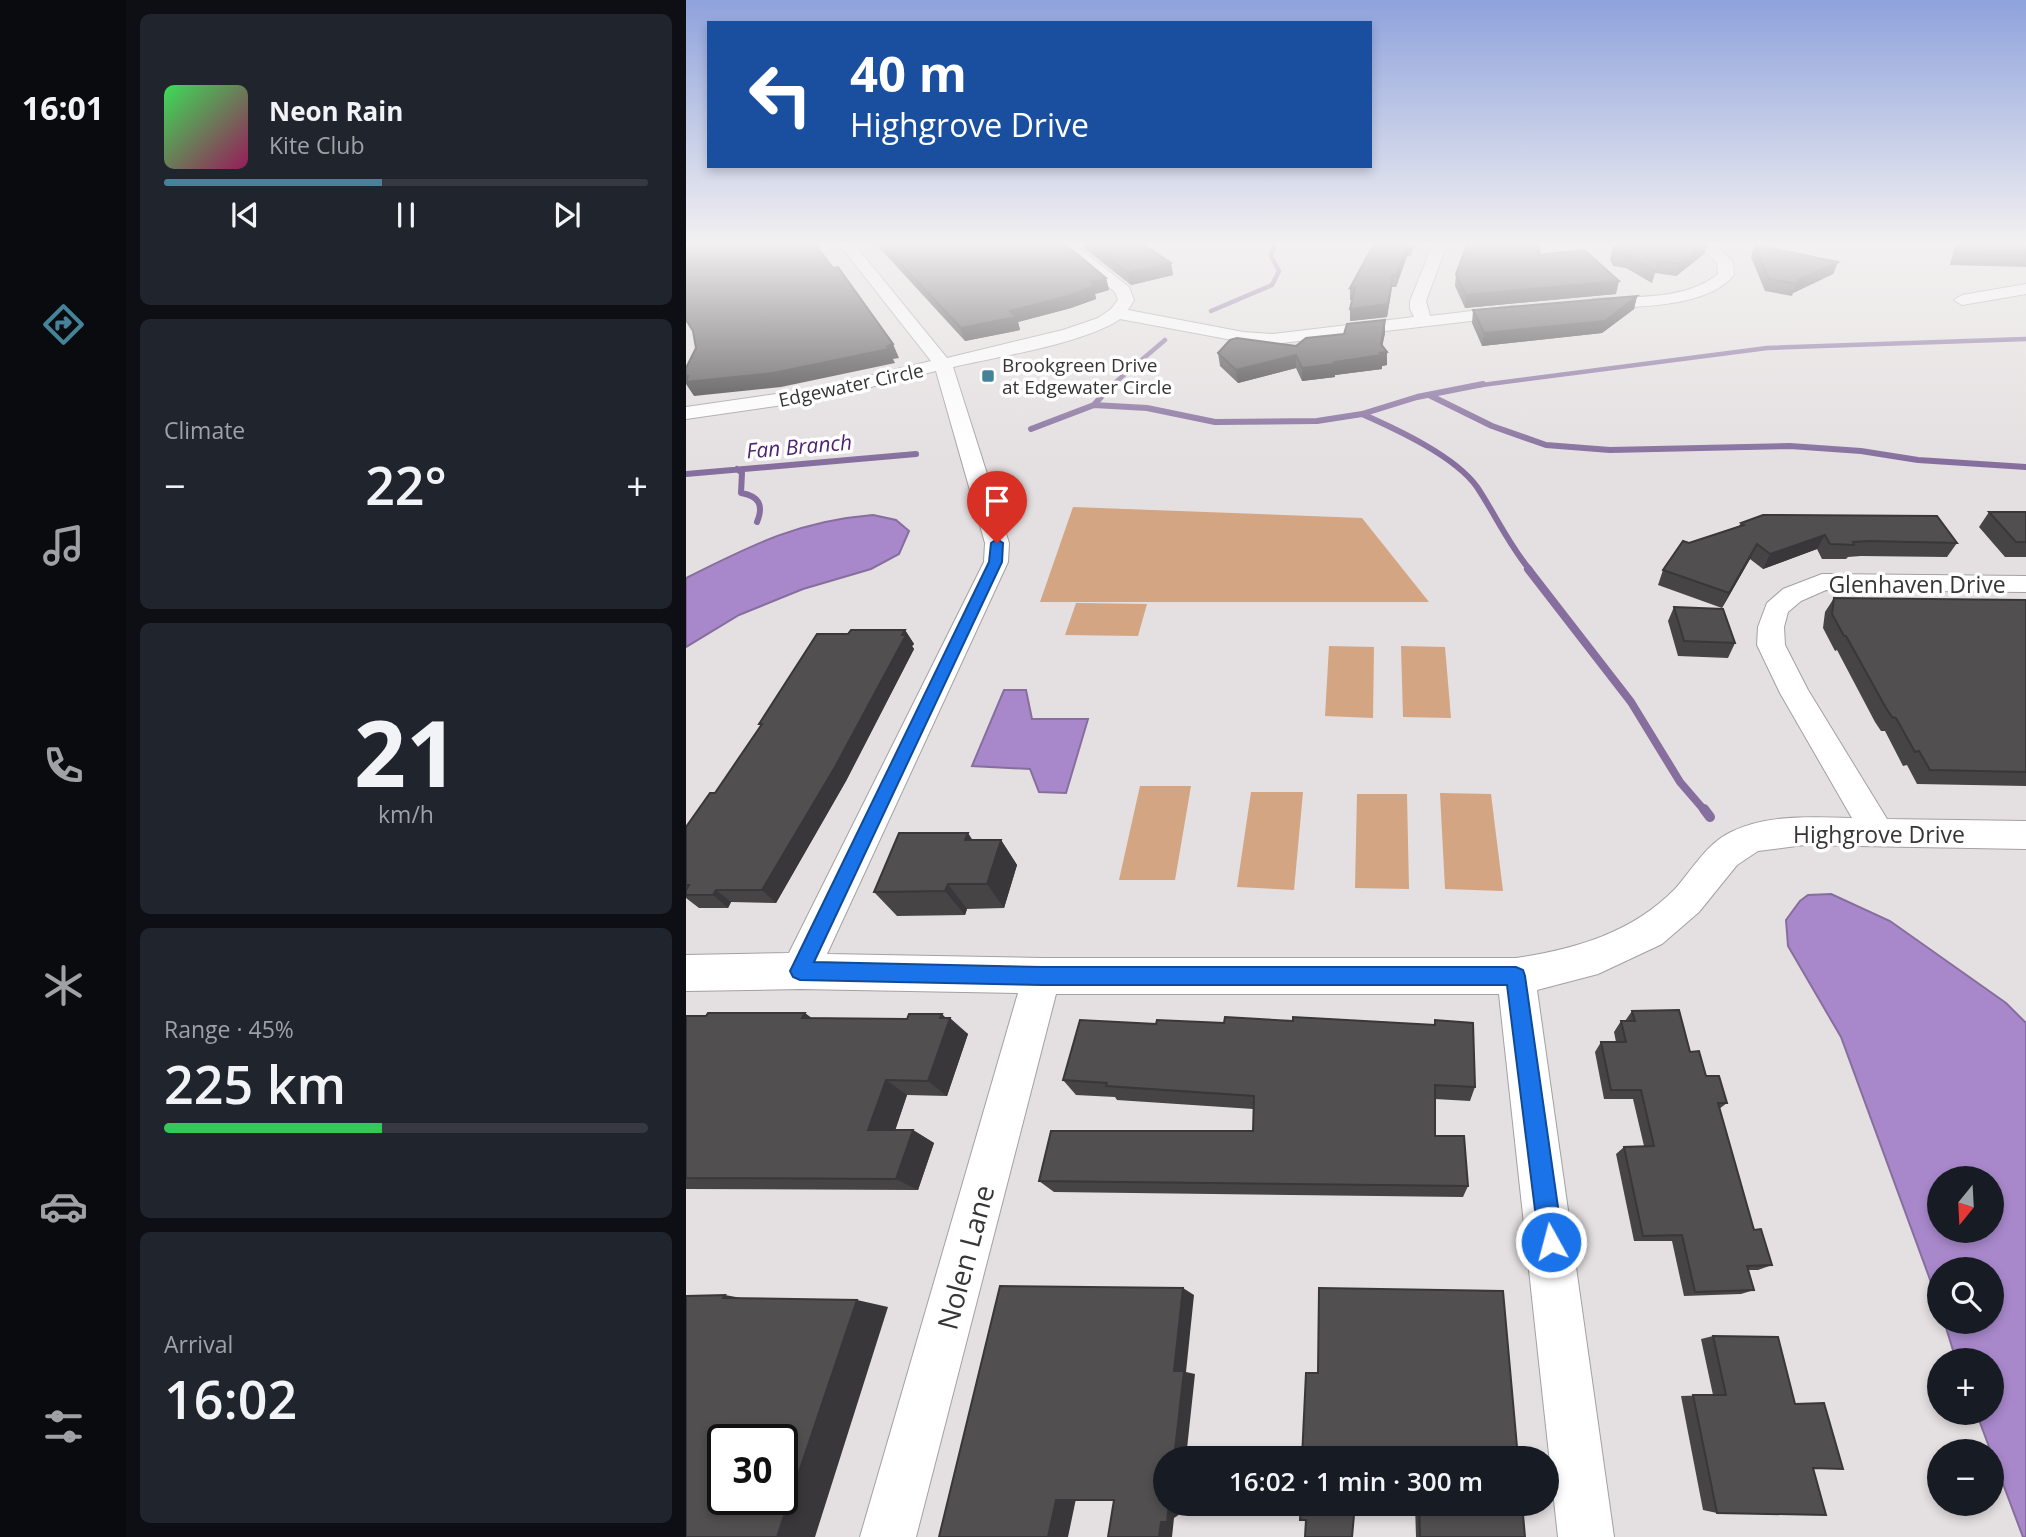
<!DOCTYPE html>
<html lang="en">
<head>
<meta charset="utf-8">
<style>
  :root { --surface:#171b24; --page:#20242c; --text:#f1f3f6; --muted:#9ea1a6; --line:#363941; --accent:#448398 }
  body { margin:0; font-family:"Open Sans",sans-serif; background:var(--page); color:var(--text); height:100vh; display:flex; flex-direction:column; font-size:26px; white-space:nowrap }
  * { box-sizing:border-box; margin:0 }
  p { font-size:23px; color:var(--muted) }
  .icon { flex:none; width:38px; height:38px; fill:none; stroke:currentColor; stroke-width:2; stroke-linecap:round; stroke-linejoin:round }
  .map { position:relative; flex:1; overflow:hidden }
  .details { display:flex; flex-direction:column; gap:14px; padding:14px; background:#0d0f14; width:560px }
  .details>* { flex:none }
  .hud { position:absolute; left:21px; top:21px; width:665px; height:147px; border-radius:0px; box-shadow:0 4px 10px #0003; background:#1a4fa0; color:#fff; overflow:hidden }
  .needle { width:46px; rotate:198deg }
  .tools { position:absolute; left:1241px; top:1166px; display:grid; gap:14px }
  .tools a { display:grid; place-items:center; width:77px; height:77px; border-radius:50%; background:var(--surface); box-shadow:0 4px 10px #0003; font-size:35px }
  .speed { position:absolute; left:21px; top:1424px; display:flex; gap:14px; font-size:35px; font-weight:700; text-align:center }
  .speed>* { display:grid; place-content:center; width:91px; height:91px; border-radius:50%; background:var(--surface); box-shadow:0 4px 10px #0003; line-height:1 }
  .speed .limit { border:4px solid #111; border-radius:10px; background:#fff; color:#111 }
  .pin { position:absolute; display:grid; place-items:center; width:60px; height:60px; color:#fff; margin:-72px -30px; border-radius:50% 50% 50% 0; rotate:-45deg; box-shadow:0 0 7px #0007 }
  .pin .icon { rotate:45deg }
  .me { position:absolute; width:77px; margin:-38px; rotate:353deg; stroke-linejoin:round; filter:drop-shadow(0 0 5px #0008) }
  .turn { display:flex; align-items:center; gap:24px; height:147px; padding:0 28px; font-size:32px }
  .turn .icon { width:91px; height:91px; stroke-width:2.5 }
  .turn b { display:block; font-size:49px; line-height:60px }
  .big { font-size:52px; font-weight:600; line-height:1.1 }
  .details .card { flex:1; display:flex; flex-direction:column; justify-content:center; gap:10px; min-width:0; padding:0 24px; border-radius:10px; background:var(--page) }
  .details .dial { align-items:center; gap:0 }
  .dial b { font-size:91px; line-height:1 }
  .song { display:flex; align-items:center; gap:21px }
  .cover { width:84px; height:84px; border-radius:10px; background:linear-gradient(135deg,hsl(130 70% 55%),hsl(330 70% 35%)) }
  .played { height:7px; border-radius:4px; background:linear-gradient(90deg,var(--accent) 45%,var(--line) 45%) }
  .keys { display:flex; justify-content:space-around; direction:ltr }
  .heat { display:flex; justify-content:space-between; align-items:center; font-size:38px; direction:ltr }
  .charge { height:10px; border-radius:5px; background:linear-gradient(90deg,#34c759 45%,var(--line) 0) }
  .trip { position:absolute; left:467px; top:1446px; width:406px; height:70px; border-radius:35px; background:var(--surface); box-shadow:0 4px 10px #0003; font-weight:600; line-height:70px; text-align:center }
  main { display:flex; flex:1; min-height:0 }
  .dock { display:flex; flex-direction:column; width:126px; justify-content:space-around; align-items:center; background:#090b0e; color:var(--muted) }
  .dock .icon { width:49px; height:49px }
  .dock .active { color:var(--accent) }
  .dock b { font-size:32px; color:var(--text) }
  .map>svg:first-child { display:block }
  .green { fill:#d3a583 }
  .water { fill:#a888cb; stroke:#866f9e; stroke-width:2; fill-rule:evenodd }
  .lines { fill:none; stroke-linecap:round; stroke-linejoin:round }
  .stream-far3 { stroke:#866f9e; stroke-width:4.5 }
  .stream-far2 { stroke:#866f9e; stroke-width:6 }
  .stream-far1 { stroke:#866f9e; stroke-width:8 }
  .stream { stroke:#866f9e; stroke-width:10 }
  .minor-casing { stroke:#a5a0a1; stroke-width:2 }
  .minor { fill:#fff; fill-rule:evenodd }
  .wall { fill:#474446 }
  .shaded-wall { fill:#393739 }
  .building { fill:#524f51; stroke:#393739; stroke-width:2; fill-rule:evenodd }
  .route { fill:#1a73e8; stroke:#114b97; stroke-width:2 }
  .poi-dot { fill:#448398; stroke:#fff; stroke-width:2.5 }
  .labels { text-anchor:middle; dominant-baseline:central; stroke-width:7; stroke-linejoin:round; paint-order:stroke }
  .far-poi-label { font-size:19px; fill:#373535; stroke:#fff; text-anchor:start }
  .far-street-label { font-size:19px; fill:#373535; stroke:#fff }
  .far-water-label { font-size:21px; font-style:italic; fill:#4f2473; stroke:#fff }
  .street-label { font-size:23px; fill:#373535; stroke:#fff }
  .near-street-label { font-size:28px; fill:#373535; stroke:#fff }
</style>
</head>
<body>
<main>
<nav class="dock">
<b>16:01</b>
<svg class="icon active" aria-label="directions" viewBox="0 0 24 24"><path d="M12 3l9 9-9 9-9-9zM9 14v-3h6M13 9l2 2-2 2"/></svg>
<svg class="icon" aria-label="music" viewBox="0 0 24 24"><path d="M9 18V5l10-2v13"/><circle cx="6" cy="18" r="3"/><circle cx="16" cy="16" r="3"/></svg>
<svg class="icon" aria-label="phone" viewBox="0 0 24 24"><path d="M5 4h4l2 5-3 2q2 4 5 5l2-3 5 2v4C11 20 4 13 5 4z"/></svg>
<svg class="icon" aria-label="climate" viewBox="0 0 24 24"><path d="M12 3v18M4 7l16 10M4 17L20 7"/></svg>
<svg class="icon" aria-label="car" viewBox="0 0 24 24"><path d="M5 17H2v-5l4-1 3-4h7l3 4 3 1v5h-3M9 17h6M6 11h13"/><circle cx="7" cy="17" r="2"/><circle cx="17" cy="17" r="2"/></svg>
<svg class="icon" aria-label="filters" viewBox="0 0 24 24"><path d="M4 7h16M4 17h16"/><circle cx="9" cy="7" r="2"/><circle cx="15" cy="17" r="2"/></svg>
</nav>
<section class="details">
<div class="card">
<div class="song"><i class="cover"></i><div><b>Neon Rain</b><p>Kite Club</p></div></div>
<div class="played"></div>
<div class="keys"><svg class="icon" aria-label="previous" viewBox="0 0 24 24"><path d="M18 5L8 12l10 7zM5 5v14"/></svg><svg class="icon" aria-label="pause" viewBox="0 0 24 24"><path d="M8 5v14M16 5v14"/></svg><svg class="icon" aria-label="next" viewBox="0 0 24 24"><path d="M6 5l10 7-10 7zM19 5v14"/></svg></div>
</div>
<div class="card"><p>Climate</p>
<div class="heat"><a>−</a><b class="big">22°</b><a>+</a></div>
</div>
<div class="card dial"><b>21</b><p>km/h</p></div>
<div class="card"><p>Range · 45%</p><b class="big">225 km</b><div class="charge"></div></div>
<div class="card"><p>Arrival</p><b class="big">16:02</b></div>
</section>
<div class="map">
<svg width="1340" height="1537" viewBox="0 0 1340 1537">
  <rect width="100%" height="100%" fill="#e4dfe0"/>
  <!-- green -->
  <path class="green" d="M387 507 676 518 743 602H354Z
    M390 603 461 604 452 636 379 635Z
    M643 646 688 647 687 718 639 716Z
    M715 646 759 647 765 718 717 717Z
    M454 786H505L489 880H433Z
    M565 792H617L608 890 551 887Z
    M754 793 805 794 817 891 759 889Z
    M671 794H721L723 889 669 888Z"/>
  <!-- water -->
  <path class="water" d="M187 515 210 520 223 531 213 554 185 569 117 589 53 615 0 647V578C66 545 112 521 187 515Z
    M318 690H340L346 719H402L380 793 353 792 344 769 286 766Z
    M1145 894 1204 921 1320 1003 1340 1023V1537H1337L1290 1412H1306V1360H1270L1258 1321H1306V1269H1253V1304L1155 1037 1102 946 1100 920 1114 901 1122 895ZM1253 1178H1306V1230H1253Z"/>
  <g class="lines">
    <!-- stream-far3 -->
    <path class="stream-far3" d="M525 311 586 285 593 271 585 256 589 244
      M425 386 479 340
      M788 386 1081 348 1340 339"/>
    <!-- stream-far2 -->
    <path class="stream-far2" d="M743 395 806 426 860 445 924 450 1104 446 1175 451 1232 460 1340 467
      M408 405 461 408 529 422 631 421 676 414 731 397 797 384
      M676 414C710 429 769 456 791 487 809 514 823 545 844 570
      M345 429 408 405 426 384
      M51 469 56 473 55 493C73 496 78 505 71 522
      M0 474 230 454"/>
    <!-- stream-far1 -->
    <path class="stream-far1" d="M842 569 945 702 994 782 1019 811"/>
    <!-- stream -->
    <path class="stream" d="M1018 809 1024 817"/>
    <!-- minor casing -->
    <g class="minor-casing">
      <path id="minor" d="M153 244H168L261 358 377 330 412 318 425 309 432 300 429 292 371 244H388L443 287 448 300 442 310 557 332 587 334 728 317 724 309V301L747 244H761L740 301 744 316 828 306 836 311 828 316 587 344 557 342 434 319C400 343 311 357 267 367L323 543 322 562 141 954 356 958H830C889 949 946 933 989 889 1007 869 1020 844 1045 832 1082 814 1126 817 1166 818L1094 693 1071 645 1072 627 1081 603 1097 589 1136 574 1340 576V592L1140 590 1115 601 1102 612 1098 627 1099 645 1122 690 1201 819 1340 821V849L1118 845 1072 851 1051 865 1013 912 976 944 912 974 851 990 928 1537H872L813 994H370L230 1537H174L332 993 114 989 0 991V955L103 953 298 562 299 543 250 371 132 400 0 419V407L132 388 245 361Z
        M1012 244H1028L1047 262 1048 275C1020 309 947 306 907 309L899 304 907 299C948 296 999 301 1032 274L1031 263Z
        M1340 284V294L1276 305 1268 300 1276 295Z"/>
    </g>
    <!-- minor -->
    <use href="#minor" class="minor"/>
  </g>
  <!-- wall -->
  <path class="wall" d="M190 244H378L420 278 423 290 409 294 410 299 385 308 332 322 334 330 279 341Z
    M393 244H457L485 263 487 275 445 285Z
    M688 244H730L724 256H721L710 287H706L701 317 664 321V309L666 300H664V288Z
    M936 244H1021L1018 254 990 276 969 273 966 283 940 268 927 266 924 259 927 247 938 246Z
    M1269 244H1340V267L1264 265Z
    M1069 245 1152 262 1147 274 1107 293 1106 296 1079 291 1065 257Z
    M853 255 930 294 779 308 769 286 770 274Z
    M951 296 948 309 916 333 796 346 786 323 787 310Z
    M699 333 696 346 701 365 696 366V369L649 375V377L616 381 610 368 552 383 534 366 532 353 610 346 658 334Z
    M1303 512H1340V557H1319L1293 527Z
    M1055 523 1271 543 1261 557 1175 556 1162 557 1160 559H1136L1131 549 1077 569 1064 559 1036 608 972 585 977 570 1003 543 1053 526Z
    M1148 598 1340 600V786L1231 784 1221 765 1217 766 1199 731H1195L1189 722 1151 650 1149 651 1137 628 1139 612Z
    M988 607 1049 643 1042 658 992 656 982 621Z
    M219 630 228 644 226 646 228 649 160 781 90 903 45 902 42 908H13L0 898V827L29 793 75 726 73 724 162 634Z
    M287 840H315L331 865 318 908 281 909 279 915 211 916 188 892Z
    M946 1011 1004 1052 1020 1076 1041 1103 1033 1109 1068 1230 1086 1265 1072 1270H1062L1068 1290 1055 1294 998 1296 986 1241H948L930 1154 938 1147 958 1146 947 1099H918L909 1052 915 1042H930L928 1032 935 1021H939Z
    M0 1016 221 1019 260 1018 282 1034 261 1096 221 1095 209 1130H227L248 1143 232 1190 0 1189Z
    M749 1020 789 1087 784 1101 749 1099V1136L782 1186 777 1197 368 1192 353 1181 567 1131V1109L431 1100 429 1097 390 1095 377 1080 470 1024 538 1023 607 1021 748 1025Z
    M1027 1336 1109 1404 1127 1468 1031 1513 1017 1510 995 1396 1027 1395 1015 1339Z
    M615 1503H836L839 1537H730L729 1505 669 1504 620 1520Z"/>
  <!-- shaded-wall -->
  <path class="shaded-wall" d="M722 244 721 256 710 287V275Z
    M725 244H730L724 256Z
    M1019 244H1021L1018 254 990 276 993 264Z
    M1152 262 1147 274 1107 293 1112 280Z
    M485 263 487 275 445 285 442 273Z
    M707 274 706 287 701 317 664 321V309Z
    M420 278 423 290 409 294 410 299 385 308 332 322 334 330 279 341 275 328 405 282Z
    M933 281 930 294 779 308 780 295Z
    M951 296 948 309 916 333 796 346 798 333Z
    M699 320V333L695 353 701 352V365L696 366V369L649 375V377L616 381V368L648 362 695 344Z
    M207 344 213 358 207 359 209 363 95 387 8 396 0 384V376Z
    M610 355V368L552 383 550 370Z
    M1139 535 1131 549 1077 569 1084 554Z
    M1071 544 1064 559 1036 608 1043 593Z
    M219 630 228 644 226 646 228 649 160 781 90 903 76 890Z
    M282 833 299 859 279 840Z
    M315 840 331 865 318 908 301 884Z
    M262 884 281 909 279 915 259 891Z
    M30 890 45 902 42 908 27 895Z
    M119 1013 142 1030 116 1018Z
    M256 1014 263 1021 264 1018 282 1034 261 1096 242 1081Z
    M200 1080 221 1095 205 1143 182 1130Z
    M227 1130 248 1143 232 1190 210 1179Z
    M497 1288 508 1295 500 1372 509 1374 500 1458H488V1371Z
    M39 1295 77 1302 37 1298Z
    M171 1300 202 1307 129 1537H91Z
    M391 1494 382 1537H362L370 1500Z
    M483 1503H495L494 1514 488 1518 486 1537H473L475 1522Z"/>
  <!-- building -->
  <path class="building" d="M0 244H129L147 268 152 267 207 344 201 346 203 349 87 373 0 382 2 376H0V368L10 348 7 331 0 320Z
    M196 244H379L420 278 405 282 408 286 382 296 324 311 330 317 275 328Z
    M405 244H457L485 263 442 273Z
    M688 244H722L710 275 707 274 702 304 664 309 669 287 664 288Z
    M793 244H855L853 255 898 250 933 281 780 295 770 274 781 245 793 246Z
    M953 244H1019L993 264 973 261 969 271 942 256 929 254 927 247Z
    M1272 244H1340V256L1270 254Z
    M1069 245 1152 262 1112 280 1111 284 1083 279Z
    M951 296 919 321 798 333 787 310Z
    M699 320 695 344 701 352 694 353 696 355 648 362V364L616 368 610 355 550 370 532 353 544 340 551 338 610 346 620 338 658 334 661 324Z
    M1303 512H1340V542H1330Z
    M1077 515 1251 516 1271 543 1183 541 1167 542 1168 545 1144 544 1139 535 1084 554 1071 544 1043 593 977 570 997 541 1003 543 1058 525 1055 523Z
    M1148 598 1340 600V772L1244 770 1233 751 1229 752 1210 718 1206 717 1200 708 1160 636H1158L1146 614Z
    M988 607 1037 609 1049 643 998 641Z
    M165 630H219L216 635H220L149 767 76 890H30L27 895H0V890L3 885H0V827L24 793H29L76 724H73L131 634H162Z
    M213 833H282L279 840H315L301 884H262L259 891 188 892Z
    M993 1010 1004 1052 1013 1051 1020 1076H1033L1041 1103H1032L1068 1230 1075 1229 1086 1265 1061 1266 1068 1290 1009 1292 996 1235 957 1236 938 1147 968 1146 955 1090H925L915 1042H940L935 1021H949L946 1011Z
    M22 1013H119L116 1018 221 1019 223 1014H256L254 1018H264L242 1081 200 1080 182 1130H227L210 1179 0 1178V1016H20Z
    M539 1017 607 1021V1017L749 1025V1020L787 1023 789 1087 749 1085V1136H778L782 1186 353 1181 365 1131H567L568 1096 420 1086 421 1083 377 1080 394 1020 470 1024 471 1020 538 1023Z
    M314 1286 497 1288 488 1371H498L488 1458H480V1503H483L481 1522H475L473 1537H422L428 1500H370L362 1537H253Z
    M633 1288 817 1291 832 1458H616L620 1373H632Z
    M39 1295 37 1298 171 1300 91 1537H0V1296ZM37 1440H96V1500H37Z
    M1027 1336 1092 1337 1109 1404 1138 1403 1157 1469 1127 1468 1140 1515 1031 1513 1007 1395H1040Z
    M615 1503H836L839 1537H734L733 1505 669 1504 666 1537H619L620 1520H614Z"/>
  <!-- sky -->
  <linearGradient id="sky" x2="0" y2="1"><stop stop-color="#8ea2dc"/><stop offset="0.53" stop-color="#f3f1f1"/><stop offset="1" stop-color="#f3f1f1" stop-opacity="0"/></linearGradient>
  <rect width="1340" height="460" fill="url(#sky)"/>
  <!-- route -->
  <path class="route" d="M311 539 317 543 316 562 128 962 356 967H830L837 970 839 976 877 1242 873 1250 865 1254 857 1250 853 1242 821 985H356L114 980 107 977 104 971 107 965 303 562 305 543Z"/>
  <!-- markers -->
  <rect class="poi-dot" x="295" y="369" width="14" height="14" rx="3.5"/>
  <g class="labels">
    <!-- far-poi labels -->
    <g class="far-poi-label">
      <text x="316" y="365">Brookgreen Drive<tspan x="316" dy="22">at Edgewater Circle</tspan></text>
    </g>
    <!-- far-street labels -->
    <g class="far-street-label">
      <text transform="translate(165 385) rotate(-12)">Edgewater Circle</text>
    </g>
    <!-- far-water labels -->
    <g class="far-water-label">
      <text transform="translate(113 446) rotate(-5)">Fan Branch</text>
    </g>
    <!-- street labels -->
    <g class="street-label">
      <text x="1231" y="584">Glenhaven Drive</text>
      <text x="1193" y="834">Highgrove Drive</text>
    </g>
    <!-- near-street labels -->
    <g class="near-street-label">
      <text transform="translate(279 1257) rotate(-75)">Nolen Lane</text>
    </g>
  </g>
</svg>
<div class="tools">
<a><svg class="needle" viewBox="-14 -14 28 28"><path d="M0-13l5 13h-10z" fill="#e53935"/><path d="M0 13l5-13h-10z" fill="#9ea1a6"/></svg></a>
<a><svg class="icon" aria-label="search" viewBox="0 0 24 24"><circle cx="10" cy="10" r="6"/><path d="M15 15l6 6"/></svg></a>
<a>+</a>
<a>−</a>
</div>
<div class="speed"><div class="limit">30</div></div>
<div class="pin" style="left:311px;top:543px;background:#d93025"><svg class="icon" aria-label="arrive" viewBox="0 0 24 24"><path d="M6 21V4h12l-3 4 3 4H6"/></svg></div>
<svg class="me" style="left:865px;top:1242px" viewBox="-20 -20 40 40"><circle r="17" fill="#1a73e8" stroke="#fff" stroke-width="3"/><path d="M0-11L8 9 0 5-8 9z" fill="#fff"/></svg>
<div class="trip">16:02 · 1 min · 300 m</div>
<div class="hud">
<div class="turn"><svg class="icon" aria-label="left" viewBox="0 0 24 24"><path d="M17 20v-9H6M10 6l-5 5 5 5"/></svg><div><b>40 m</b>Highgrove Drive</div></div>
</div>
</div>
</main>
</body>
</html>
